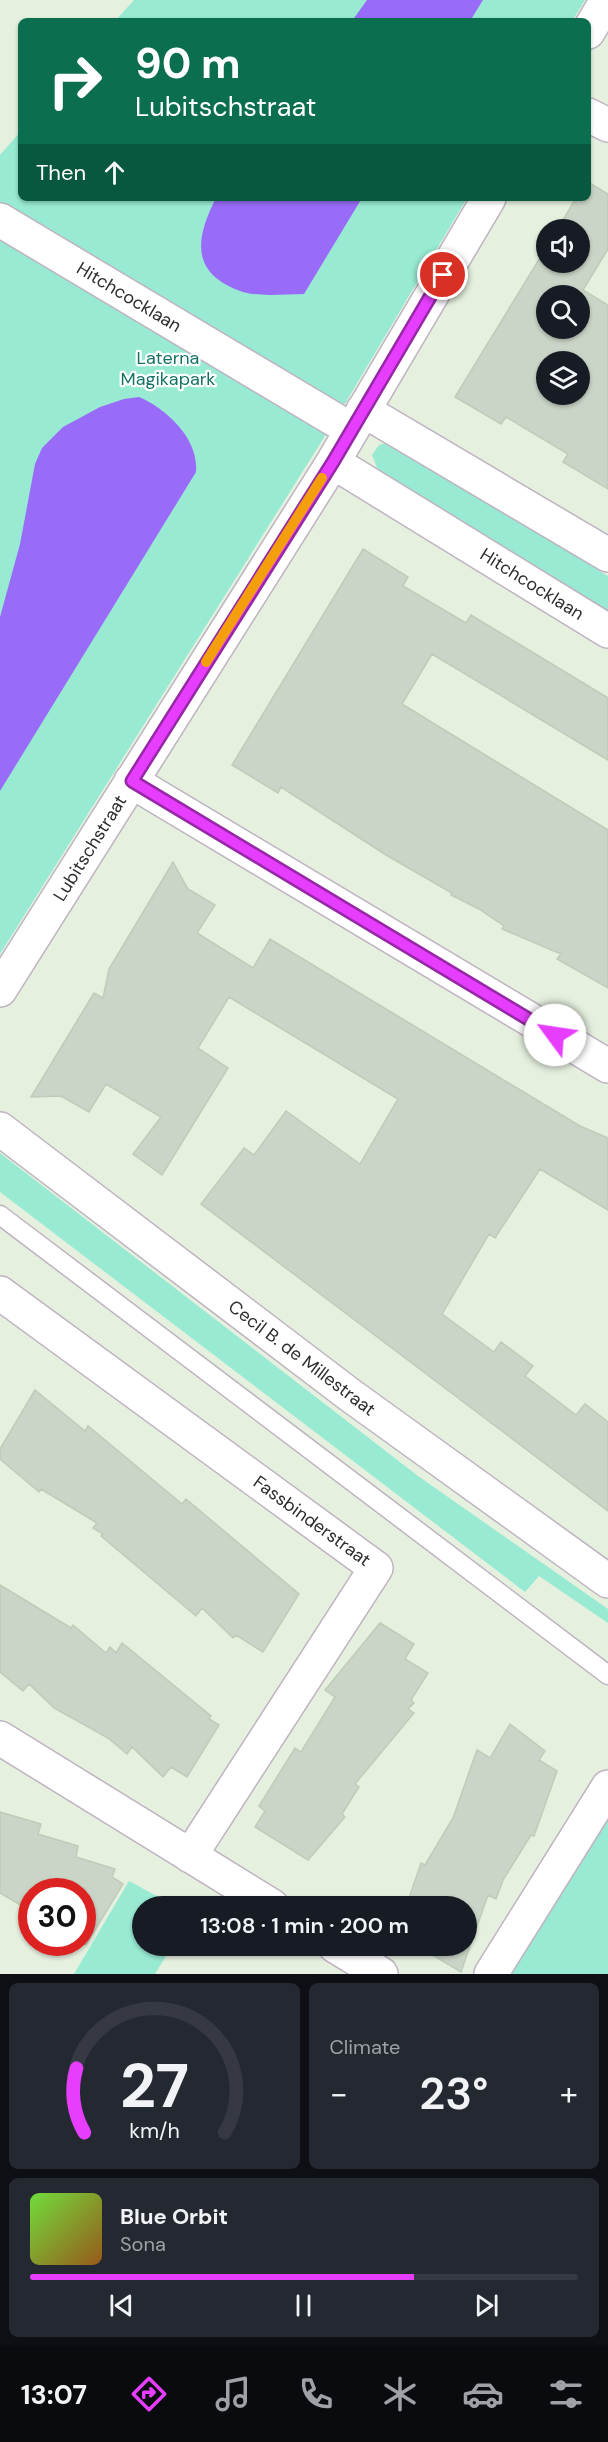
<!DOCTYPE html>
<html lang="en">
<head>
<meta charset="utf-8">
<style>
  :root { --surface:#171b24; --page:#242831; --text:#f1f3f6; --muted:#9ea1a6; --line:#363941; --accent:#e63dff }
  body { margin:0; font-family:"DM Sans",sans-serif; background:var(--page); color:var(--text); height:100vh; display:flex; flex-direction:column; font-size:22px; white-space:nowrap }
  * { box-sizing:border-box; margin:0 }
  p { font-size:20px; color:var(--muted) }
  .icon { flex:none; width:33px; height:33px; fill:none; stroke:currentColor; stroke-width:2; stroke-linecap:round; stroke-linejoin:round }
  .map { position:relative; height:1974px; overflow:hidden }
  .details { display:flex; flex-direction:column; gap:9px; padding:9px; background:#0d0f14; flex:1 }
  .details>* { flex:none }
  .banner { position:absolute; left:18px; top:18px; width:573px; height:183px; border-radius:9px; box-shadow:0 2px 4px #0004; background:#0b6e4f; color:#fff; overflow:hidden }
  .tools { position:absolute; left:536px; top:219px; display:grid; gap:12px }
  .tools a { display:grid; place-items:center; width:54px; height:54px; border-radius:50%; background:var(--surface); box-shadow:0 2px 4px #0004; font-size:30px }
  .speed { position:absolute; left:18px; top:1878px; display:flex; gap:12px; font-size:30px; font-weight:700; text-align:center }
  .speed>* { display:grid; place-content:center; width:78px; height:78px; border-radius:50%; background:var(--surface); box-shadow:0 2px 4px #0004; line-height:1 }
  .speed .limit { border:9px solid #d22; background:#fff; color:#111 }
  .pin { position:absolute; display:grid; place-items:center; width:51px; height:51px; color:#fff; margin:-26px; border:3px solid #fff; border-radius:50%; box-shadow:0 2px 6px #0007 }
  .me { position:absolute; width:66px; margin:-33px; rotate:301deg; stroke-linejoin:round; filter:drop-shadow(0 0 4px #0008) }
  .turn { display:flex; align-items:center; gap:21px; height:126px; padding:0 18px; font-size:27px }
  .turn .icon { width:78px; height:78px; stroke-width:2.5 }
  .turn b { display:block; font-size:42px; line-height:51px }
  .then { display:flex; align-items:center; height:57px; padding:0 18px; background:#0003; gap:12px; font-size:22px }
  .big { font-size:45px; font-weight:600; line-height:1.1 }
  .details .tile { flex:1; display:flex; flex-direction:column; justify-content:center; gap:9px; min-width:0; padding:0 21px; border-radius:9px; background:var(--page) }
  .details .dial { align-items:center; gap:0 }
  .dial svg { height:156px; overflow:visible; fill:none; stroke:var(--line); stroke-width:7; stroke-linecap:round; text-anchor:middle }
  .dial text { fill:var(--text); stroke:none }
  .song { display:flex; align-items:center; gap:18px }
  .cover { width:72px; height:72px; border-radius:9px; background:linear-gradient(135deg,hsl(100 70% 55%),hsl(30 70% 35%)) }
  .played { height:6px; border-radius:3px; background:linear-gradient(90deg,var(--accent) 70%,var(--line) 70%) }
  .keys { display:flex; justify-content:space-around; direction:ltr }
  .heat { display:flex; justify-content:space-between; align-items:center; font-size:33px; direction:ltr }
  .details .tiles { flex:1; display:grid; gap:9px; grid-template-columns:1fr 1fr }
  .tile:last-child { grid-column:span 2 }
  .trip { position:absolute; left:132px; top:1896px; width:345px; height:60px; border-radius:30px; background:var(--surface); box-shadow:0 2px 4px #0004; font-weight:600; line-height:60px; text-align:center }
  .tabs { display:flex; height:96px; justify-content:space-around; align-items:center; background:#090b0e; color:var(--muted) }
  .tabs .icon { width:42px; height:42px }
  .tabs .on { color:var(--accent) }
  .tabs b { font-size:27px; color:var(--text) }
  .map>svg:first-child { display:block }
  .green { fill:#98ead3 }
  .water { fill:#996bf9 }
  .building { fill:#cbd5c7; stroke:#beccb8; stroke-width:1.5; fill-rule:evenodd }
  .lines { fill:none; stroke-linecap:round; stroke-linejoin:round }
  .service-casing { stroke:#bfb3c2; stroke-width:21 }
  .minor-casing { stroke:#bfb3c2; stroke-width:36 }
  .service { stroke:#fff; stroke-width:18 }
  .minor { stroke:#fff; stroke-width:33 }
  .route-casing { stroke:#9628a6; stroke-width:15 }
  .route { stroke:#e63dff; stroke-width:10 }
  .slow { stroke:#f59e0b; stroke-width:10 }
  .labels { text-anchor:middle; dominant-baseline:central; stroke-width:4.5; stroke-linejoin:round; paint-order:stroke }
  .street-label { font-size:18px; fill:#2d2d2d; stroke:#fff }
  .park-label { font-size:18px; fill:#157365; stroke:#fff }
</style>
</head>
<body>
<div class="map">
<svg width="608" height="1974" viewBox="0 0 608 1974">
  <rect width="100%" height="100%" fill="#e5f0df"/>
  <!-- green -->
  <path class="green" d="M134 0H585L572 21H115Z
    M21 131V198H467L340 412 0 954V155Z
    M389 442 608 576V614L379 473 372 455 379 445Z
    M0 1153 418 1476 608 1609V1623L539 1576 525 1592 0 1192Z
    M608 1817V1974H509Z
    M129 1881 175 1906H142V1946H172L155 1974H74Z"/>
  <!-- water -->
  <path class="water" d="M367 0H483L470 21H352Z
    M216 198H362L304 294C285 294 260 297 243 292 190 274 195 239 216 198Z
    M139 397C167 409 199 439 196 472L0 791V617L20 544 35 464 42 448 63 427 100 407 124 399Z"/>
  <!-- building -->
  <path class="building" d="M588 182 608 194V249L583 290 608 305V489L563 462 568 454 506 417 501 424 455 397 546 248V262H579V230H557L576 198H588ZM546 296H579V328H546ZM546 362H579V394H546Z
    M363 549 408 577 403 586 466 623 471 615 608 698V760L432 654 402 704 608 830V988L557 959 561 954 502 929 504 926 479 909 451 895 452 893 386 855 281 787 278 793 232 765Z
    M173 862 188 889 215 905 197 933 253 968 270 939 580 1126 608 1138V1210L540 1169 495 1238 489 1234 442 1314 494 1352 501 1342 533 1366 525 1376 576 1415 585 1404 608 1422V1511L201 1204 244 1148 254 1155 286 1111 360 1164 398 1099 229 997 198 1048 228 1068 162 1175 133 1154 161 1117 106 1084 89 1112 61 1096 31 1097 94 993 103 998 109 969Z
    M35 1390 85 1431 88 1426 182 1504 186 1499 299 1594 263 1652 236 1635 233 1638 202 1608 196 1616 101 1536 103 1534 93 1528 97 1523 41 1489 39 1492 0 1459V1449Z
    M0 1585 71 1628 73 1625 106 1653 110 1647 116 1653 122 1643 211 1716 209 1719 219 1725 187 1777 171 1767 163 1777 132 1747 127 1754 108 1738 54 1708 29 1684 23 1691 0 1672Z
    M380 1623 414 1644 405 1659 428 1673 411 1700 414 1703 408 1709 414 1713 355 1784 359 1787 342 1814 345 1817 308 1860 255 1827 265 1811 259 1806 295 1748 301 1752 335 1697 325 1690Z
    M510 1724 545 1751 539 1760 557 1771 534 1836 531 1835 503 1880 496 1899 488 1895 461 1972 417 1946H466V1906H397L399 1900 407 1904 421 1863 425 1865 453 1818 477 1750 490 1758Z
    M0 1812 41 1824 38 1834 78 1846 76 1857 115 1869 112 1877 123 1884 86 1945 82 1942V1892H32V1912L0 1893Z"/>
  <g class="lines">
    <!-- service casing -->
    <g class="service-casing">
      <path id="service" d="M0 1215 608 1675"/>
    </g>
    <!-- minor casing -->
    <g class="minor-casing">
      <path id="minor" d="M588 32 607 0
        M588 115 608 125
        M0 220 352 430
        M363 410 608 555
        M333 462 608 631
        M131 781 608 1066
        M0 990 333 462 489 198
        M0 1129 350 1395 608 1581
        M0 1293 376 1568 190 1856
        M0 1738 272 1906
        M335 1946 381 1974
        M491 1974 608 1787"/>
    </g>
    <!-- service -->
    <use href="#service" class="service"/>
    <!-- minor -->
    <use href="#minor" class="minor"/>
  </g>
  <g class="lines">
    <!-- route casing -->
    <g class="route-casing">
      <path id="route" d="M443 275 333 462 132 781 555 1035"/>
    </g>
    <!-- route -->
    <use href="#route" class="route"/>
    <!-- slow -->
    <path class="slow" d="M206 662 322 478"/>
  </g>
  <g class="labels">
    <!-- street labels -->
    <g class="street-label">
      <text transform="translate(129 297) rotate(31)">Hitchcocklaan</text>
      <text transform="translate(532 584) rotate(32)">Hitchcocklaan</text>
      <text transform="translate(90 848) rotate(-58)">Lubitschstraat</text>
      <text transform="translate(302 1358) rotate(37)">Cecil B. de Millestraat</text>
      <text transform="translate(312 1521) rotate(36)">Fassbinderstraat</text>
    </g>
    <!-- park labels -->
    <g class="park-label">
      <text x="168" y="358">Laterna<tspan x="168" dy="21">Magikapark</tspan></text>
    </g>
  </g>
</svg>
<div class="tools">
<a><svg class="icon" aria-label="sound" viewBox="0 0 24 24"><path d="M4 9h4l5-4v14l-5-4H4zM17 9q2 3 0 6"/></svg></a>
<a><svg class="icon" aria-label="search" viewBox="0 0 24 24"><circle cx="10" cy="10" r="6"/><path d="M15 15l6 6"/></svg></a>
<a><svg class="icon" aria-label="layers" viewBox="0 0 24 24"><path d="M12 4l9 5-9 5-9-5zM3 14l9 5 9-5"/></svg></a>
</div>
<div class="speed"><div class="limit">30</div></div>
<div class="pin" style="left:443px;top:275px;background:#d93025"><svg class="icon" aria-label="arrive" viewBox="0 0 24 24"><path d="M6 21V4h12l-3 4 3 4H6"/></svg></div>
<svg class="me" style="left:555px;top:1035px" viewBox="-20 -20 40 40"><circle r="19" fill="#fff"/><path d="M0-13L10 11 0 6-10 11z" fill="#e63dff"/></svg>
<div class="trip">13:08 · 1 min · 200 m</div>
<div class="banner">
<div class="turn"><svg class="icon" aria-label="right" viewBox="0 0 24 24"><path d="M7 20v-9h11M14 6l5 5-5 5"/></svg><div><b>90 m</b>Lubitschstraat</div></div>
<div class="then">Then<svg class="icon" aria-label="ahead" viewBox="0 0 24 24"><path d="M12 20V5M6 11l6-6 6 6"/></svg></div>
</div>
</div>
<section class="details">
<div class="tiles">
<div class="tile dial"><svg viewBox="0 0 100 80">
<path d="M14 69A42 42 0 1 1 86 69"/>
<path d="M14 69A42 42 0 0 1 10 36" stroke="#e63dff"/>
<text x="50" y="56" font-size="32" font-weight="700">27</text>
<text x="50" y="72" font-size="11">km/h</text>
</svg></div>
<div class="tile"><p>Climate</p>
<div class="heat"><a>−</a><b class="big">23°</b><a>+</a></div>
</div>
<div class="tile">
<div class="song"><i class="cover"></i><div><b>Blue Orbit</b><p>Sona</p></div></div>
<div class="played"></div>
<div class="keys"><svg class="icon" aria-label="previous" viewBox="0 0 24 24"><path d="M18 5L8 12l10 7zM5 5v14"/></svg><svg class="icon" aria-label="pause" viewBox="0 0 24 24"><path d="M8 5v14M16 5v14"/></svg><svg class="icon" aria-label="next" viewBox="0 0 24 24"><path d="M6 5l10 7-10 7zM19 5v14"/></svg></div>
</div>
</div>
</section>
<nav class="tabs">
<b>13:07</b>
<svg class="icon on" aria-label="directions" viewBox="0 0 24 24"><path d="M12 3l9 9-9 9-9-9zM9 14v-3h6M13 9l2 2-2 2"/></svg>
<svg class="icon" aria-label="music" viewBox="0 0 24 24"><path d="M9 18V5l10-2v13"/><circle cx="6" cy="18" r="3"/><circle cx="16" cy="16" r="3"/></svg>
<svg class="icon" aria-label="phone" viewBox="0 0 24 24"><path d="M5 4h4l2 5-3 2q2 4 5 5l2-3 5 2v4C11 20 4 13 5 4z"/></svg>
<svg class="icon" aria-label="climate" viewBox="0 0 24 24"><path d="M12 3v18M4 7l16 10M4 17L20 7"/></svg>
<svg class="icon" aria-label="car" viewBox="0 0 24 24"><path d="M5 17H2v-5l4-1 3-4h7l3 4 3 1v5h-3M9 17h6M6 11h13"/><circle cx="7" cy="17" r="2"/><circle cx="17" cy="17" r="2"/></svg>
<svg class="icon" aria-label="filters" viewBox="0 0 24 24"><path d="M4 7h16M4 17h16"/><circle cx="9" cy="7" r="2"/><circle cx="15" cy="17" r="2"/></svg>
</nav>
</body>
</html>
